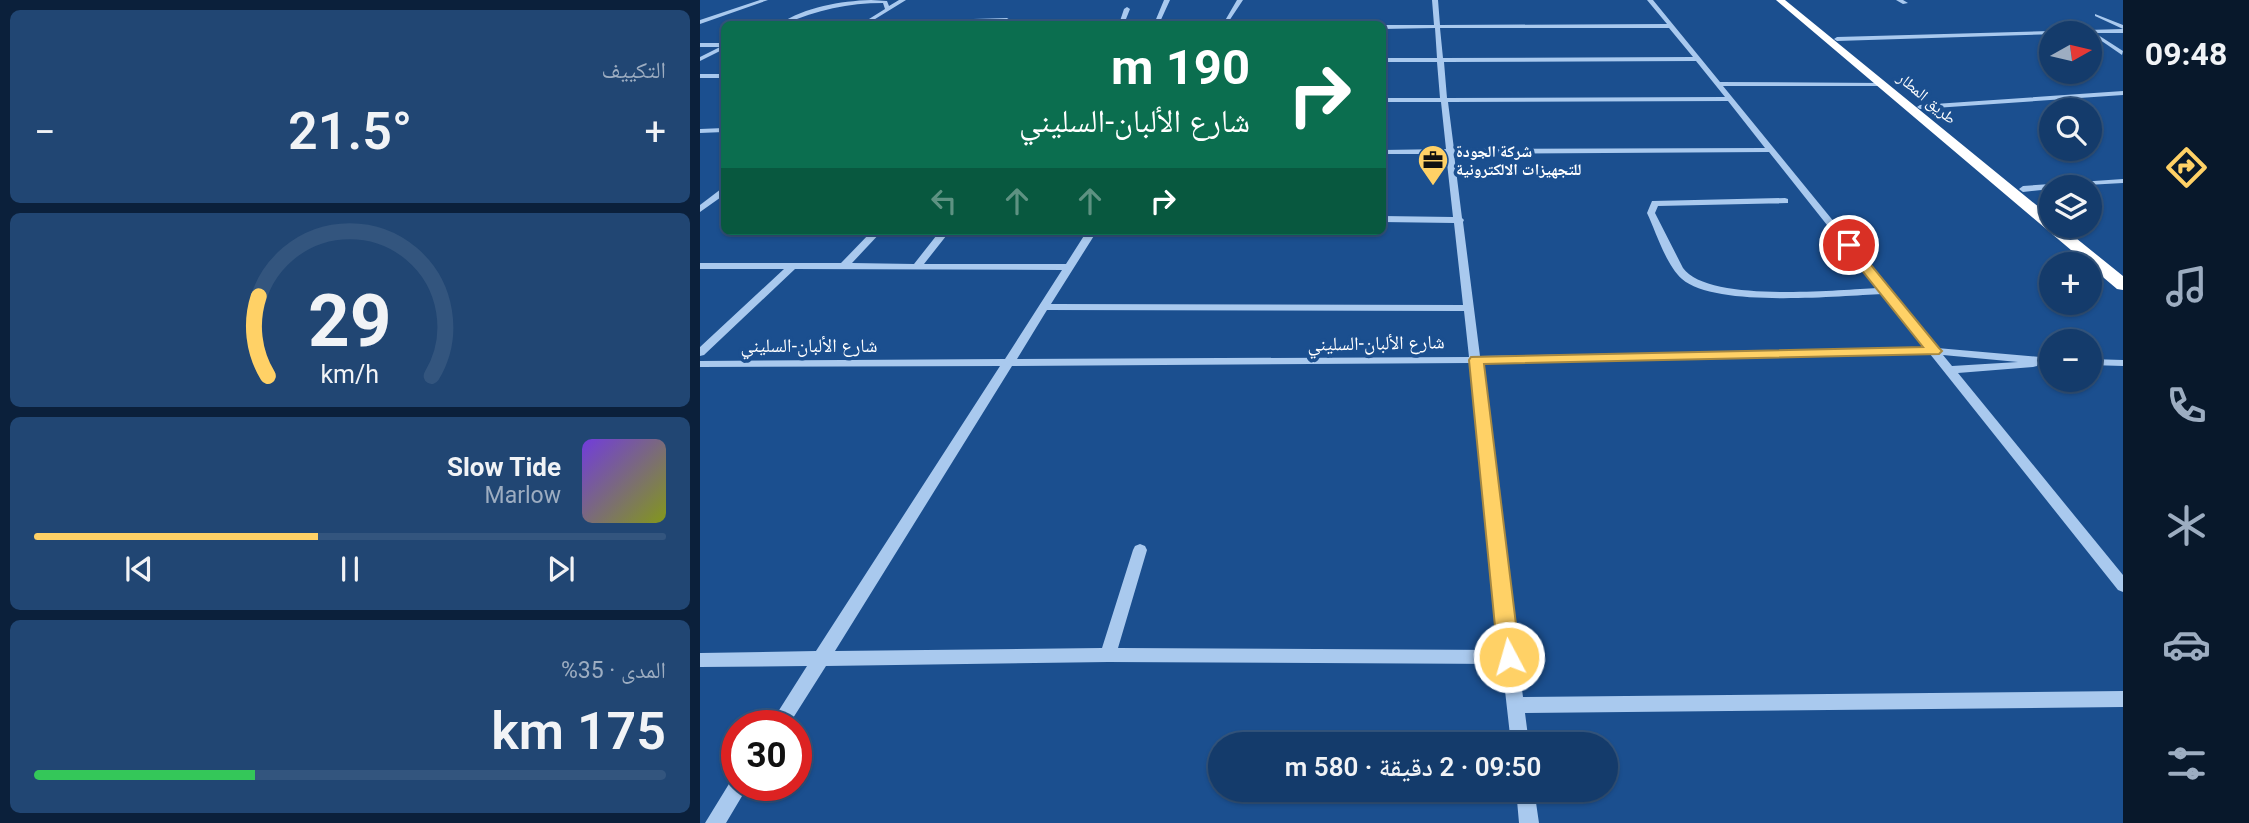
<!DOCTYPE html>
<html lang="ar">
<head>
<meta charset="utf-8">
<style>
  :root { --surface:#143b6b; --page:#214673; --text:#f1f3f6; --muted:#9dadc1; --line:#33557e; --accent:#ffd166 }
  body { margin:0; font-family:Roboto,"Noto Naskh Arabic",sans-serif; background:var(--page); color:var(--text); direction:rtl; height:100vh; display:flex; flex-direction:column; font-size:26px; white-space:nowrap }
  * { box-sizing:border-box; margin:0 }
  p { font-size:23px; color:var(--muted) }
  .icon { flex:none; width:38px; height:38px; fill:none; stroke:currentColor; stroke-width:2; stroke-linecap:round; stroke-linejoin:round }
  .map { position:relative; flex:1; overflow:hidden; direction:ltr }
  .sheet { display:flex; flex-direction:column; gap:10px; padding:10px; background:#0b203b; width:700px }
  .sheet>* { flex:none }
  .banner { position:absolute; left:21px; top:21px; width:665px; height:214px; border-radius:10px; box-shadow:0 2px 5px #0004,0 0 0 2px var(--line); direction:rtl; background:#0b6e4f; color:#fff; overflow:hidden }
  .needle { width:46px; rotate:82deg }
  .controls { position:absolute; left:1339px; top:21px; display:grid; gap:14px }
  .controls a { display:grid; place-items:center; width:63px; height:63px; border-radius:50%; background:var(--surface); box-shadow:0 2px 5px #0004,0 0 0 2px var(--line); font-size:35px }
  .speed { position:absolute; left:21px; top:710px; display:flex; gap:14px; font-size:35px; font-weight:700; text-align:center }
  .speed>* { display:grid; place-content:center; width:91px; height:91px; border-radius:50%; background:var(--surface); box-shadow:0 2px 5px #0004,0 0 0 2px var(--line); line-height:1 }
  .speed .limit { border:10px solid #d22; background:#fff; color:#111 }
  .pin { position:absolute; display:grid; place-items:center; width:60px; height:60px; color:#fff; margin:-30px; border:4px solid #fff; border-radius:50%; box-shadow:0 2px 7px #0007 }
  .me { position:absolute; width:77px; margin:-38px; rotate:354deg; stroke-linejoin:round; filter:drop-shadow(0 0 5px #0008) }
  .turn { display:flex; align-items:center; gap:24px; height:147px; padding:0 21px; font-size:32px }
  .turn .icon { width:91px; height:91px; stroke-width:2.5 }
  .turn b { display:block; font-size:49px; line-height:60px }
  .lanes { display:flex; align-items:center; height:66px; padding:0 21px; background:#0003; justify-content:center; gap:35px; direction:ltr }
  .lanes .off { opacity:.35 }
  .big { font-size:52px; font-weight:600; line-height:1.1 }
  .sheet .tile { flex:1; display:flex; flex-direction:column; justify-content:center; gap:10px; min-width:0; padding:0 24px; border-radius:10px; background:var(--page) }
  .sheet .dial { align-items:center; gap:0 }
  .dial svg { height:182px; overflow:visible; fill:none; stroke:var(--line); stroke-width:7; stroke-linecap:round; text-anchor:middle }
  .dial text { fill:var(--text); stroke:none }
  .song { display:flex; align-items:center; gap:21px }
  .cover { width:84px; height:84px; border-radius:10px; background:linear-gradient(135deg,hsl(260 70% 55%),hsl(70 70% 35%)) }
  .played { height:7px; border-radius:4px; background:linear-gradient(90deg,var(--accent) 45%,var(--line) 45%) }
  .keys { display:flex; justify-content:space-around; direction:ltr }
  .heat { display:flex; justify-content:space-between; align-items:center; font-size:38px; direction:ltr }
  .charge { height:10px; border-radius:5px; background:linear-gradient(90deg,#34c759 35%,var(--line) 0) }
  .trip { position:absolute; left:508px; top:732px; width:410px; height:70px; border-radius:35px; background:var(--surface); box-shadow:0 2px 5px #0004,0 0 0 2px var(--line); font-weight:600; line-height:70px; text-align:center; direction:rtl }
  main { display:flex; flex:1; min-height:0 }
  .tabs { display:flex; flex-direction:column; width:126px; justify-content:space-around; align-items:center; background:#08182b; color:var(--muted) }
  .tabs .icon { width:49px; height:49px }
  .tabs .on { color:var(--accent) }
  .tabs b { font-size:32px; color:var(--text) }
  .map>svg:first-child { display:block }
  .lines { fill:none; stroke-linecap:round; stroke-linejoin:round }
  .minor { fill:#a9c9ee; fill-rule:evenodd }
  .highway { fill:#fff; fill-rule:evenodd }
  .route { fill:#ffd166; stroke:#a68842; stroke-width:2 }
  .labels { text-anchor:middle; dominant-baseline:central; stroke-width:7; stroke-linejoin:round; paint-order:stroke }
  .far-street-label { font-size:16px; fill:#fff; stroke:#1b4f8f }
  .far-poi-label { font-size:16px; font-weight:bold; fill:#fff; stroke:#1b4f8f; text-anchor:start }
  .street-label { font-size:19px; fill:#fff; stroke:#1b4f8f }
</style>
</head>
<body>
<main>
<nav class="tabs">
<b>09:48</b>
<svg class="icon on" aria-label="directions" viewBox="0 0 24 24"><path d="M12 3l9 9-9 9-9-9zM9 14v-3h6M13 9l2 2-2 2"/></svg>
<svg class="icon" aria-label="music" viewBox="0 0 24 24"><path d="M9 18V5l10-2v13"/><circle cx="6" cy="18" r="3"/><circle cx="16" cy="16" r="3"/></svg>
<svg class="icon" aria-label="phone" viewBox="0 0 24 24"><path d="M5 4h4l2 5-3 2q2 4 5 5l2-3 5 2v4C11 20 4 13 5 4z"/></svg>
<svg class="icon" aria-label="climate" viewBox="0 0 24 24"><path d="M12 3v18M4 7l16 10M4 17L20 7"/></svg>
<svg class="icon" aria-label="car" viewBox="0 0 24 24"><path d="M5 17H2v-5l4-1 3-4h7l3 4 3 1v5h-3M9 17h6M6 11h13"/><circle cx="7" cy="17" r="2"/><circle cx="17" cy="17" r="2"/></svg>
<svg class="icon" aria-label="filters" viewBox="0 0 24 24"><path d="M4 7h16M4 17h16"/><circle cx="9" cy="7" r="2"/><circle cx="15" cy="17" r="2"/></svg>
</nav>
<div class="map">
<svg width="1423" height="823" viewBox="0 0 1423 823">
  <rect width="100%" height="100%" fill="#1b4f8f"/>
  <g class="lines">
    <!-- minor -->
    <path class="minor" d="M60 0H68L0 24V20Z
      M171 0 187 1 189 6 199 0H206L167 24H161L185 9 183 3C148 3 117 10 85 24H79C106 7 140 1 171 0Z
      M464 0H470L459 24H454Z
      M537 0H543L527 24H523Z
      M732 0H738L740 25 967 24 947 0H953L1020 82 1182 83 1183 84 1180 86H1023L1237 348 1351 358V364L1338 363 1337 366 1333 367 1258 373 1423 575V592L1418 590 1230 354 781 363 823 697 1423 691V707L825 713 829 744H811L802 664 408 662 126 666 88 726H69L107 666 0 667V653L116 651 300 366 0 367V361L305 359 362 270 95 269 4 355 0 356V347L84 269H0V263H141L172 231H182L152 263 214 264 240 231H250L224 264H366L387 231H397L351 304 763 305 754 223 682 222V216L753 217 746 154H682V150L746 149 741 102H682V98H740L737 62H682V58H737L735 28 682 29V25H734ZM740 28H969L993 57 743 58ZM996 61 1025 97 747 98 744 62ZM1028 101 1065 148 754 149 748 102ZM1069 152 1177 288C1136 290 1008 303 983 268L955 213 958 206 1088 203V199L1085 198 952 201 947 213C956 232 966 265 982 279 1015 308 1137 296 1182 294L1224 348 780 356 763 222 764 220 762 218 754 154ZM347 310 764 311 769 357 317 359ZM1243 355 1318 362 1252 366ZM769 363 801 650 418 648 447 550 445 546 440 544 435 546 433 550 402 648 135 651 312 366Z
      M1196 0H1203L1208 3 1203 4Z
      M427 7 430 9 424 24H419L424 9Z
      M1395 14 1423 25V29L1395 16Z
      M307 18 310 20 306 24H301L302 22 169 24 172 22Z
      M1423 29V33H1395L1423 51 1422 55 1390 33 1137 41 1134 39 1137 37Z
      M0 43H24V49L0 61V57L20 47H0Z
      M0 74H24V78H0Z
      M1423 91V95L1220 109 1217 107 1220 105Z
      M24 128V132L0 133V129Z
      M1423 179V183L1351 187V189L1323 192 1319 189 1323 186Z
      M21 189H24V195L0 212V205Z
      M1390 359 1423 360V366L1390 365Z
      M37 778V786H48L26 823H5L32 779Z
      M816 789H834L839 823H819Z"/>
    <!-- highway -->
    <path class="highway" d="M1076 0H1085L1351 217V226H1361L1423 276V290L1417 289Z"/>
  </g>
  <!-- route -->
  <path class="route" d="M1149 242 1153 243 1239 348 1242 351 1239 354 784 364 820 657 817 663 809 666 802 663 798 657 769 360 771 357 1223 347 1144 248 1143 245Z"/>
  <!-- icons -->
  <defs>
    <g id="office-pin" transform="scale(1.575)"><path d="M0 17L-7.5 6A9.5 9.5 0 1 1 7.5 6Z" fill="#ffd166" stroke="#1b4f8f"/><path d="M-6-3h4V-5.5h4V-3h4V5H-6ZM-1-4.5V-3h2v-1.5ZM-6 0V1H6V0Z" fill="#111"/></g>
  </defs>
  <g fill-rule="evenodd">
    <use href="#office-pin" x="733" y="160"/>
  </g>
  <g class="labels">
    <!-- far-street labels -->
    <g class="far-street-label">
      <text transform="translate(1227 98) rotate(40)">طريق المطار</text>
    </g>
    <!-- far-poi labels -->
    <g class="far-poi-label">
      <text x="756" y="151">شركة الجودة<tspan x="756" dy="18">للتجهيزات الالكترونية</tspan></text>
    </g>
    <!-- street labels -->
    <g class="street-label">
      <text transform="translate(676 343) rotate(-1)">شارع الألبان-السليني</text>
      <text x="109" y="345">شارع الألبان-السليني</text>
    </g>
  </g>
</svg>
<div class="controls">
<a><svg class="needle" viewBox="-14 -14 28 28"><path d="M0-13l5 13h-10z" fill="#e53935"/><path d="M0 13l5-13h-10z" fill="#9dadc1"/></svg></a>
<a><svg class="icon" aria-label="search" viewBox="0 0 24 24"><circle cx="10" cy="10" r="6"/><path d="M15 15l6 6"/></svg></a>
<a><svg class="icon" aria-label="layers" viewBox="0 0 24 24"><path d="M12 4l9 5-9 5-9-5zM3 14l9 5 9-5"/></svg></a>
<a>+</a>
<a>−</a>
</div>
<div class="speed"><div class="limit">30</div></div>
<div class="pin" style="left:1149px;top:245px;background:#d93025"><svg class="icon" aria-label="arrive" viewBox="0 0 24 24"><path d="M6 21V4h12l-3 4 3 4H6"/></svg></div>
<svg class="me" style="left:809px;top:657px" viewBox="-20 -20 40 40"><circle r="17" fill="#ffd166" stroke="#fff" stroke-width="3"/><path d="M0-11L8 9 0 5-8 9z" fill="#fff"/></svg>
<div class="trip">09:50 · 2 دقيقة · 580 m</div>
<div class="banner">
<div class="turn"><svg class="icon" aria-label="right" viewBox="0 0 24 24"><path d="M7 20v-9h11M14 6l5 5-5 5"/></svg><div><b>190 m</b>شارع الألبان-السليني</div></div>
<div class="lanes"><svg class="icon off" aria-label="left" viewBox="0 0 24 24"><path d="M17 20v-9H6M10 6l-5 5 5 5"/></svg><svg class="icon off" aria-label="ahead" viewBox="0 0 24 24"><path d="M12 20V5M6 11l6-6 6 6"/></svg><svg class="icon off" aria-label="ahead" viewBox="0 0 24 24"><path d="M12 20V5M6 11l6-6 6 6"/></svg><svg class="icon" aria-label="right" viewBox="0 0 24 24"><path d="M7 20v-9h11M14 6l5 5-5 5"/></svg></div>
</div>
</div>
<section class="sheet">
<div class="tile"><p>التكييف</p>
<div class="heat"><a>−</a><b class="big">21.5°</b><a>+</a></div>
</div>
<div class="tile dial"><svg viewBox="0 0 100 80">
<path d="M14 69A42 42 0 1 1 86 69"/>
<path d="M14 69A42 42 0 0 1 10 34" stroke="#ffd166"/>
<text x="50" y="56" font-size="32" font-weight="700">29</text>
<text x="50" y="72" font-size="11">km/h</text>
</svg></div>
<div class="tile">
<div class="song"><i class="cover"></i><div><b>Slow Tide</b><p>Marlow</p></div></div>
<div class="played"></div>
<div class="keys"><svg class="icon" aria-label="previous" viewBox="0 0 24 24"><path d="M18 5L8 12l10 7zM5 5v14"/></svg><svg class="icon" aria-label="pause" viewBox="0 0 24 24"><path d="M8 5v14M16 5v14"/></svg><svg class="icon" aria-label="next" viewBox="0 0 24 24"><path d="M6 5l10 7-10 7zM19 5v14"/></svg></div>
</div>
<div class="tile"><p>المدى · 35%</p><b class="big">175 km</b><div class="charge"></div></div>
</section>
</main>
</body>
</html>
